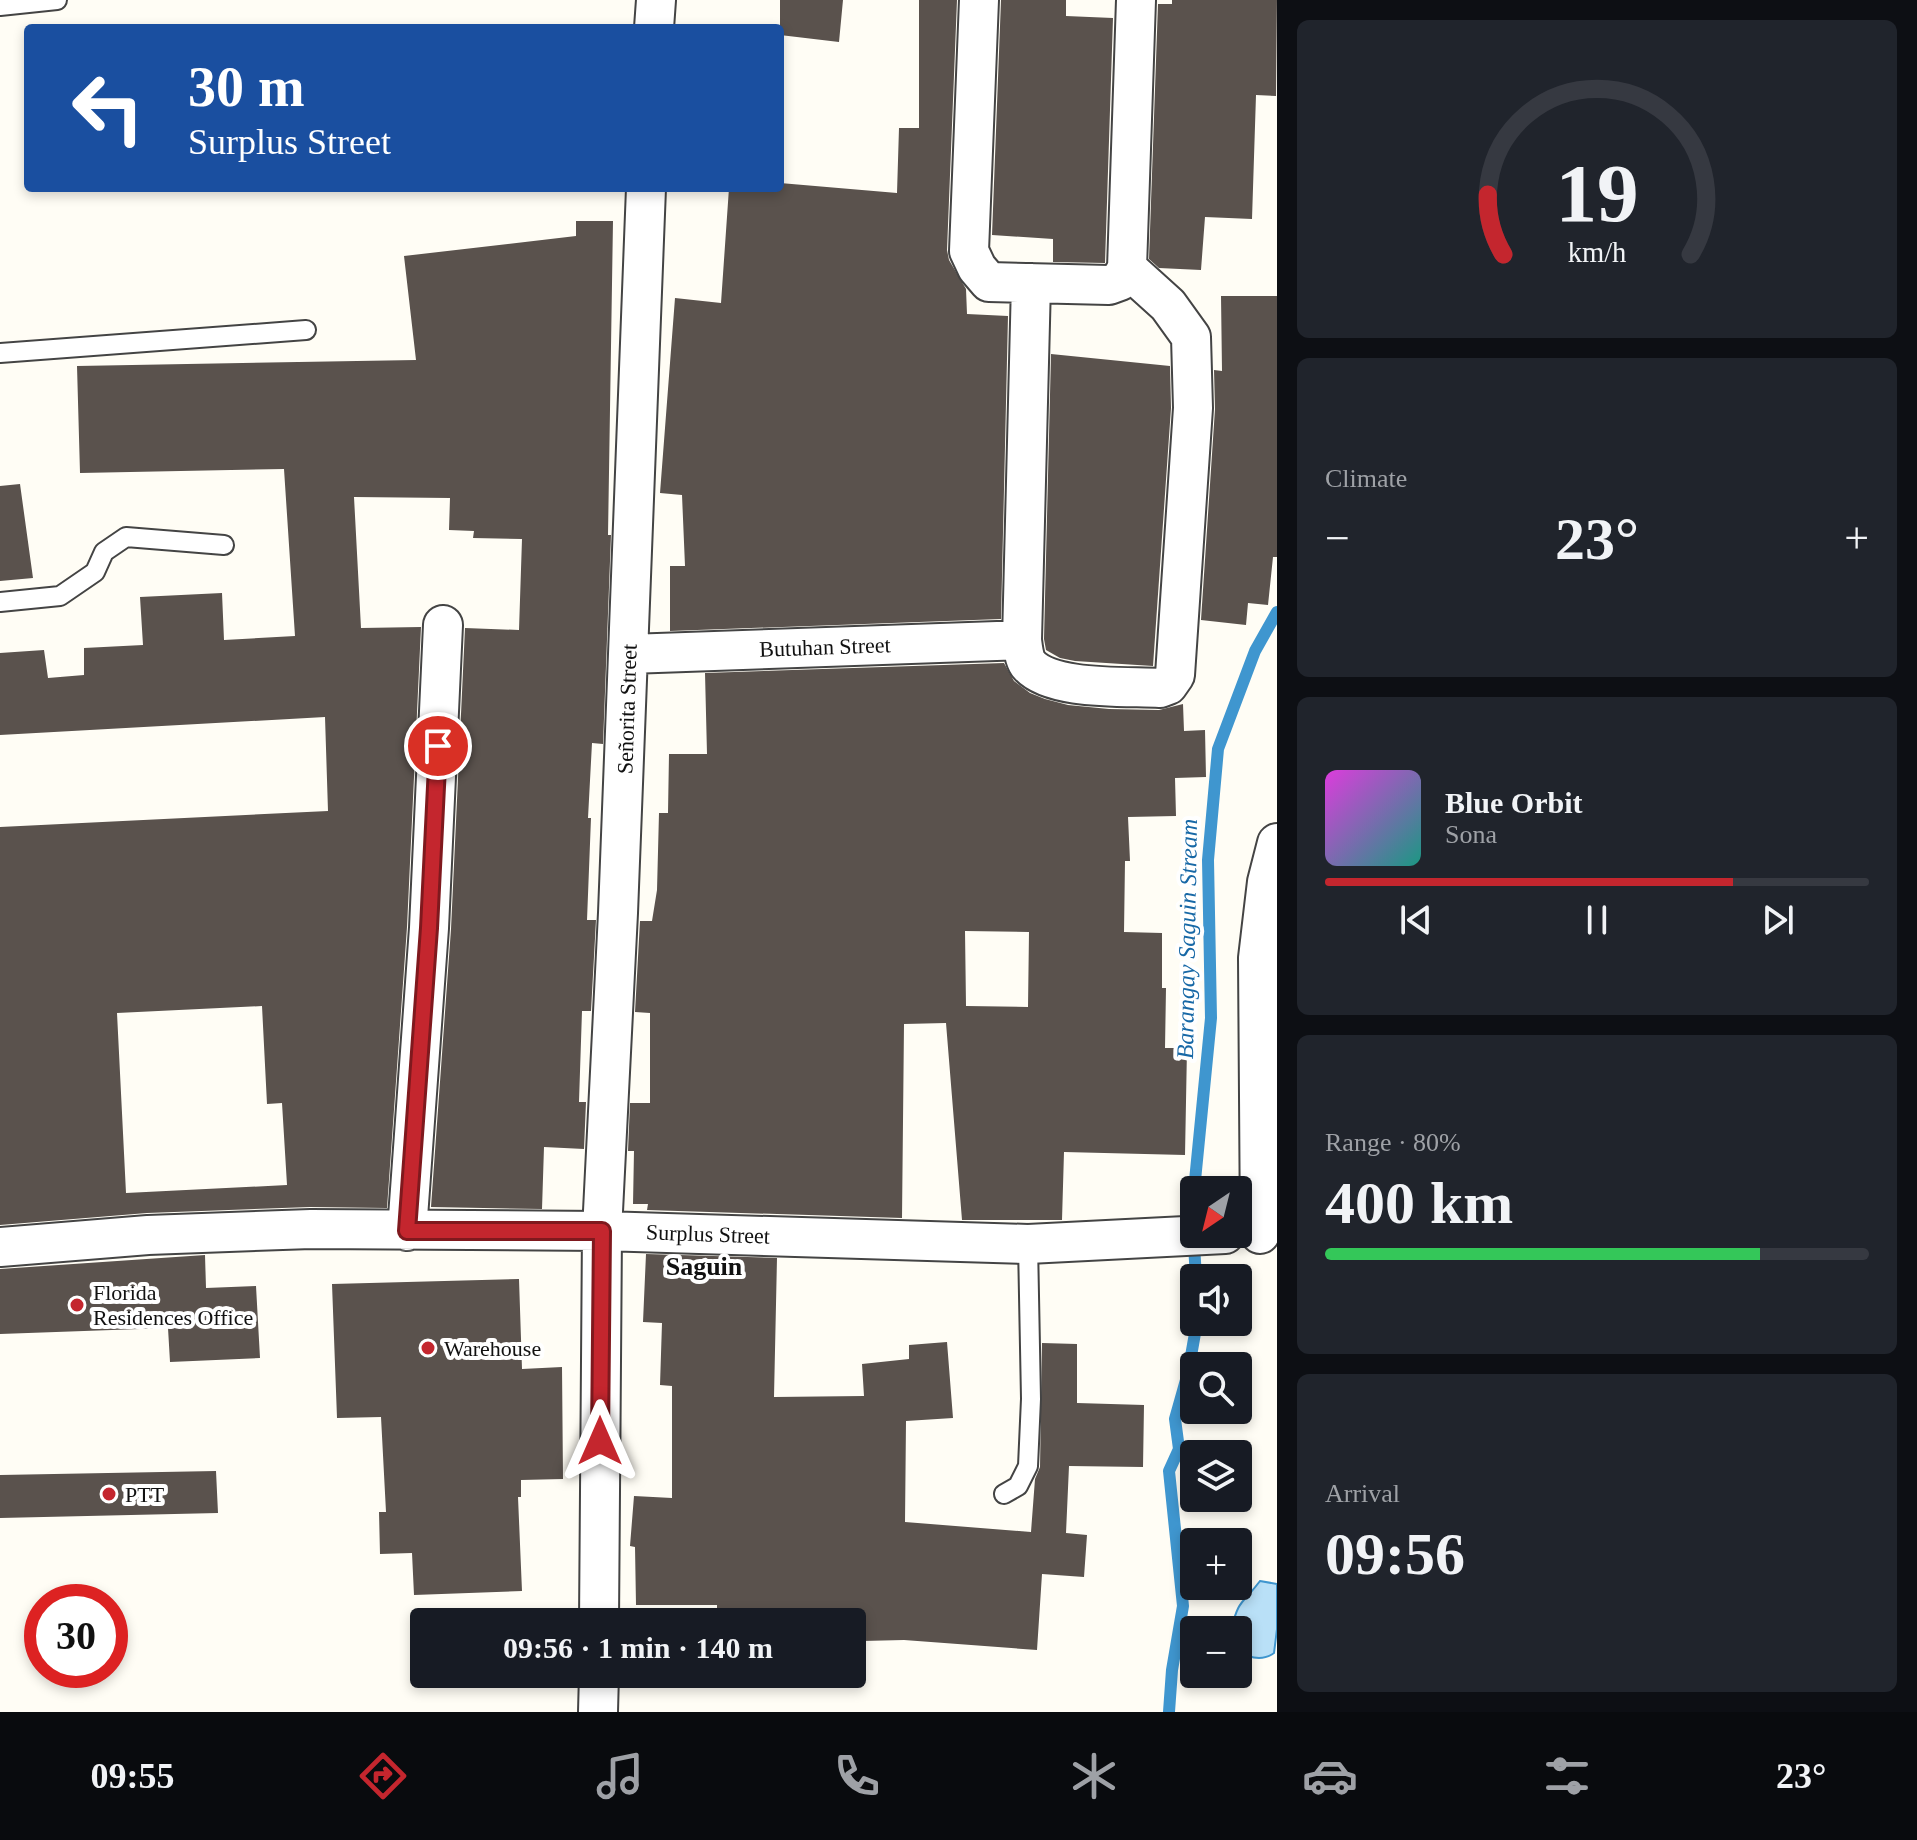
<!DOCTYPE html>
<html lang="en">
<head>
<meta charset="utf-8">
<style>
  :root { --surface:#171b24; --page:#20242c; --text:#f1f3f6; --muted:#9ea1a6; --line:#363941; --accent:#c4262e }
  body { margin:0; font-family:Georgia,serif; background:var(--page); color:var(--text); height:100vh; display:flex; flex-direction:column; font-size:30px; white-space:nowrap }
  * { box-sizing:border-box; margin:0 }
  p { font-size:26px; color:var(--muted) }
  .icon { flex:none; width:44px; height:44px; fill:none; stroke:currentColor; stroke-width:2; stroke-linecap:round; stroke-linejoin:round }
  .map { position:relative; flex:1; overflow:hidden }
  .drawer { display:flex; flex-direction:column; gap:20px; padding:20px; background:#0d0f14; width:640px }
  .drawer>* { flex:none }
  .top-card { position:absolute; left:24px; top:24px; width:760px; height:168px; border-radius:8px; box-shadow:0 4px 12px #0003; background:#1a4fa0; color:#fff; overflow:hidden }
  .needle { width:52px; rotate:215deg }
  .buttons { position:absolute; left:1180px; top:1176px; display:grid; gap:16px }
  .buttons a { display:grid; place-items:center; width:72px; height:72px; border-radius:8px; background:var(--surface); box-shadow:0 4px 12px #0003; font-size:40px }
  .speed { position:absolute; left:24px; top:1584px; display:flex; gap:16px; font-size:40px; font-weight:700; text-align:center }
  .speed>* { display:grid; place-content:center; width:104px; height:104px; border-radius:50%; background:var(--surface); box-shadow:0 4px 12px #0003; line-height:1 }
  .speed .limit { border:12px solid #d22; background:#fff; color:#111 }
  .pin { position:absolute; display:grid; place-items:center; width:68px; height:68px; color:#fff; margin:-34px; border:4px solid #fff; border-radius:50%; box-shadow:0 2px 8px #0007 }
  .me { position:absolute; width:88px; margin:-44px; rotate:0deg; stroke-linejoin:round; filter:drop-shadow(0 0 6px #0008) }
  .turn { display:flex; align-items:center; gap:28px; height:168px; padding:0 32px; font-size:36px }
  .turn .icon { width:104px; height:104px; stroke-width:2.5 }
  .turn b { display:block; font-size:56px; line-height:68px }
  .big { font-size:60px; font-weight:800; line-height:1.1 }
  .drawer .widget { flex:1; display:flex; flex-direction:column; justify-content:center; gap:12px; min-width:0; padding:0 28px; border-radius:12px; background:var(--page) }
  .drawer .dial { align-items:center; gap:0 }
  .dial svg { height:208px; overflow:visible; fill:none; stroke:var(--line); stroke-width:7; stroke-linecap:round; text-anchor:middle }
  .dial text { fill:var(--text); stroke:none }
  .song { display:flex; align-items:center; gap:24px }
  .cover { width:96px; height:96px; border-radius:12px; background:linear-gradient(135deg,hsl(300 70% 55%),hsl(170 70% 35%)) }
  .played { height:8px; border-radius:4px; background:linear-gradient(90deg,var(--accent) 75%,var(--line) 75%) }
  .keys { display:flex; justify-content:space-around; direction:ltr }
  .heat { display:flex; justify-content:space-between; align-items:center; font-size:44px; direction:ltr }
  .charge { height:12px; border-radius:6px; background:linear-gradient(90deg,#34c759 80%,var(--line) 0) }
  .trip { position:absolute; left:410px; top:1608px; width:456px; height:80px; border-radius:8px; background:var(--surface); box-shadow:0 4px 12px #0003; font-weight:800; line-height:80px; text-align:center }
  .menu { display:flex; height:128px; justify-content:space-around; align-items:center; background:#090b0e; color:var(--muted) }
  .menu .icon { width:56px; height:56px }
  .menu .on { color:var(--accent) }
  .menu b { font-size:36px; color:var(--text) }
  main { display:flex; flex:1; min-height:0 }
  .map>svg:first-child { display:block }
  .water { fill:#b9e0f7; stroke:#3f96cf; stroke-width:2 }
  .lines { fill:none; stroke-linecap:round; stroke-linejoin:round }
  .stream { stroke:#3f96cf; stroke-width:12 }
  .building { fill:#5a524d; fill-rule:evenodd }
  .lane-casing { stroke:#444; stroke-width:22 }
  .street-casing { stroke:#444; stroke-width:42 }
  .lane { stroke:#fff; stroke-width:18 }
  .street { stroke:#fff; stroke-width:38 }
  .route-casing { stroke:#7f191e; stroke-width:20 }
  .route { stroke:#c4262e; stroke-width:14 }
  .poi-dot { fill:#c4262e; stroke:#fff; stroke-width:3 }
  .labels { text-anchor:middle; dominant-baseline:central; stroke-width:8; stroke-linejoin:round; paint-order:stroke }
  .street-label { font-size:22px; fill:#111; stroke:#fff }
  .poi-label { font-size:22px; fill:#111; stroke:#fff; text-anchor:start }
  .water-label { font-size:24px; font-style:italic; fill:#1768a6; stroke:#fff }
  .quarter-label { font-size:26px; font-weight:bold; fill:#111; stroke:#fff }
</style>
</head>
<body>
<main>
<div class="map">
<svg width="1277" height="1712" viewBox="0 0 1277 1712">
  <rect width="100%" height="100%" fill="#fffdf5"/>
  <!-- water -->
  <path class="water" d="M1260 1581 1277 1584V1629L1274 1653C1263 1661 1243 1660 1238 1644 1237 1640 1238 1635 1238 1630H1231C1239 1598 1242 1605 1260 1581Z"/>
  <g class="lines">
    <!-- stream -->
    <path class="stream" d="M1196 1278 1192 1211 1211 1018 1208 860 1218 749 1255 651 1277 612
      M1169 1712 1172 1670 1183 1606 1169 1471 1179 1449 1175 1419 1188 1373 1197 1322"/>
  </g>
  <!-- building -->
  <path class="building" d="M780 0H843L839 42 780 35Z
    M919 0H957L947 250 949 260 966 289 967 314 1008 316 1001 619 670 631V566H685L682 495 660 493 675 298 721 303 729 188H780V183L897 193 899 128H919Z
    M1001 0H1066V16L1113 18 1105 263 1053 262V239L992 235Z
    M1172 0H1277L1276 96 1256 95 1252 219 1205 217 1201 270 1159 268 1149 259 1158 4H1172Z
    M576 221H613L608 535H611L603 744 592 743 588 818H591L587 920H596L591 1011H582L579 1102H586L584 1149 544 1147 542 1209 431 1207 451 929 465 628 519 630 522 539 473 538 474 531 449 530 450 498 354 497 361 628 421 627 407 927 387 1208 310 1207 147 1213 0 1225V827L328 811 325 717 0 735V653L44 650 48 678 84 675V648L143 645 140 597 222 593 224 640 295 636 284 469 80 473 77 366 416 360 404 256 576 236ZM262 1006 267 1104 282 1103 287 1185 126 1193 117 1013Z
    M1221 296H1277V557H1273L1268 605 1248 603 1246 625 1201 620 1215 409 1214 370 1222 371Z
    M1051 354 1170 366 1171 408 1153 666 1075 661 1060 658 1046 650 1044 639Z
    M20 484 33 578 0 581V486Z
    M1004 663 1014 681 1030 693 1045 699 1068 705 1109 709 1159 710 1183 704 1184 731 1205 730 1206 777 1175 778 1176 816 1128 817 1130 861H1125L1124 932 1162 933V988H1166L1165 1048H1187L1185 1155 1064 1152 1062 1220H962L946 1023 904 1024 902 1218 647 1210 648 1204H633L634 1151H628L630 1103H650V1013L635 1012 640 921H652L657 890 659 813H668L669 754H707L705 673ZM965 931 1029 932 1028 1007 966 1006Z
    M646 1254 777 1258 774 1397 864 1396 862 1364 909 1359V1345L947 1342 953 1418 906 1421 905 1522 1031 1532 1035 1479 1040 1467 1042 1343 1077 1344V1403L1144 1405 1143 1467 1069 1466 1066 1533 1087 1535 1084 1577 1042 1574 1037 1650 904 1640 862 1641V1636H852V1622H754V1615L717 1614V1605H636L635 1547 630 1546 634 1496 672 1498V1386L660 1385 662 1323 643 1322Z
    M205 1255 206 1288 256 1286 260 1358 170 1362 168 1328 0 1334V1269Z
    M519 1279 522 1369 562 1367 563 1479 521 1480V1497H518L522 1591 414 1595 412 1553 380 1554 379 1512H386L381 1417 337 1418 332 1284Z
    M216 1471 218 1513 0 1518V1475Z"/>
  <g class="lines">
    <!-- lane casing -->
    <g class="lane-casing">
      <path id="lane" d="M0 6 57 0
        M0 353 306 330
        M0 602 60 596 95 572 104 552 126 537 224 545
        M1004 1494 1018 1486 1028 1466 1031 1399 1028 1244"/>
    </g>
    <!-- street casing -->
    <g class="street-casing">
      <path id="street" d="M979 0 969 251 977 268 989 282 1109 285 1120 281 1127 268 1136 0
        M654 28 656 0
        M1031 283 1022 640C1023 648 1024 658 1028 664 1050 691 1127 686 1160 688L1168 685 1175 675 1193 408 1191 337 1168 305 1127 268
        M629 654 1022 640
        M407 1231 429 928 443 625
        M1260 1234 1258 958 1267 882 1277 843
        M0 1247 148 1235 311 1229 602 1231 1028 1244 1225 1234
        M599 1622 602 1231 618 913 646 188
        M598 1712 599 1674"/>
    </g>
    <!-- lane -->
    <use href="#lane" class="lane"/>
    <!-- street -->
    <use href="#street" class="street"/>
  </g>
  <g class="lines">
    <!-- route casing -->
    <g class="route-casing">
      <path id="route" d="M438 746 429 928 407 1231H602L600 1441"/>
    </g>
    <!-- route -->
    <use href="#route" class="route"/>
  </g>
  <!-- markers -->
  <g class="poi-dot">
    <circle cx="77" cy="1305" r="8"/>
    <circle cx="428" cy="1348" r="8"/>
    <circle cx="109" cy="1494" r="8"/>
  </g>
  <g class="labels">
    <!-- street labels -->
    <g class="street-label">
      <text transform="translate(825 647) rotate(-2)">Butuhan Street</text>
      <text transform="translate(627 709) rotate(-88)">Señorita Street</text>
      <text transform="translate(708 1234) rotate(2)">Surplus Street</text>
    </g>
    <!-- poi labels -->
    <g class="poi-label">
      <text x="93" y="1292">Florida<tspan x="93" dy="25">Residences Office</tspan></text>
      <text x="444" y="1348">Warehouse</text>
      <text x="125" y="1494">PTT</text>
    </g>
    <!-- water labels -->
    <g class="water-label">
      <text transform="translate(1187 939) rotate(-89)">Barangay Saguin Stream</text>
    </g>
    <!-- quarter labels -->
    <g class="quarter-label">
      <text x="704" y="1266">Saguin</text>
    </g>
  </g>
</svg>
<div class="buttons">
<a><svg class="needle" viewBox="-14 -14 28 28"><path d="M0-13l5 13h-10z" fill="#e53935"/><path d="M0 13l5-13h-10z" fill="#9ea1a6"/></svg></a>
<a><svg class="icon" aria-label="sound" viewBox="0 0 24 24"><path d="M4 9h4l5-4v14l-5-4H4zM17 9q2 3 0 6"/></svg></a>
<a><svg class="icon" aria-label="search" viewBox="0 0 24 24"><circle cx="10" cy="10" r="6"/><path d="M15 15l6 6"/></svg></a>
<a><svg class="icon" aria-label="layers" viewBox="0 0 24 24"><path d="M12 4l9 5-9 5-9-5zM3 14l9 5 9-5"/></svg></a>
<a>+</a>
<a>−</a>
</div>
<div class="speed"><div class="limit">30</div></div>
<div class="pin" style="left:438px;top:746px;background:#d93025"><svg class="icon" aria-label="arrive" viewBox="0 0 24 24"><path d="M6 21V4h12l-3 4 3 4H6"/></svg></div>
<svg class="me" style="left:600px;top:1441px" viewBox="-20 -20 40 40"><path d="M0-17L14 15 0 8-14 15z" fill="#c4262e" stroke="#fff" stroke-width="4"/></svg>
<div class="trip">09:56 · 1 min · 140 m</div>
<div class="top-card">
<div class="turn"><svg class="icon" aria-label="left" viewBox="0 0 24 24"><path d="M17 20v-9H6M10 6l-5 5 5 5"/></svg><div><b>30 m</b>Surplus Street</div></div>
</div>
</div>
<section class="drawer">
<div class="widget dial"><svg viewBox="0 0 100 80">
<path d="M14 69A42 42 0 1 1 86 69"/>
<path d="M14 69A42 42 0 0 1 8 46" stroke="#c4262e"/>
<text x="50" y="56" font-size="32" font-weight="700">19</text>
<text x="50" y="72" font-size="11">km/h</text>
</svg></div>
<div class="widget"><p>Climate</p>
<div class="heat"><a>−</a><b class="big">23°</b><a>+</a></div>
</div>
<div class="widget">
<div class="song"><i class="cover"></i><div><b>Blue Orbit</b><p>Sona</p></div></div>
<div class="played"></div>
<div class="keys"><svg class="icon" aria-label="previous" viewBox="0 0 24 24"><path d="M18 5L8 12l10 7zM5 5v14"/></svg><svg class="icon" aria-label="pause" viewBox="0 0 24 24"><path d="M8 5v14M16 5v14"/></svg><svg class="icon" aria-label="next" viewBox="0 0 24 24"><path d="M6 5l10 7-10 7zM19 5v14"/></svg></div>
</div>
<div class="widget"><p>Range · 80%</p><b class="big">400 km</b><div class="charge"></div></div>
<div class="widget"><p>Arrival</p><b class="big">09:56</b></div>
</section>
</main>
<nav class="menu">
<b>09:55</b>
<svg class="icon on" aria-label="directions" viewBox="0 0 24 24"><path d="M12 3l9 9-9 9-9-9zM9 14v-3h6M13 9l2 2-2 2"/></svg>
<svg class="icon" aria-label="music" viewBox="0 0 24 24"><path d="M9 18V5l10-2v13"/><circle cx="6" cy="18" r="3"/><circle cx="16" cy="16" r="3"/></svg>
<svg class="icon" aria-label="phone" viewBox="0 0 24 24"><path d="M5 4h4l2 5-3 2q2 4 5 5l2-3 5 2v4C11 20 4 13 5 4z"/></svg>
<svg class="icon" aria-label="climate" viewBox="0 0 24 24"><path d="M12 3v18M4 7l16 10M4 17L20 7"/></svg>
<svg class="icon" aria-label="car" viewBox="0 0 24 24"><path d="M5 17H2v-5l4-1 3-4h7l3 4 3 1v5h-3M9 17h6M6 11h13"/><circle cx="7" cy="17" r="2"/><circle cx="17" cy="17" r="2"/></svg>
<svg class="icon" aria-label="filters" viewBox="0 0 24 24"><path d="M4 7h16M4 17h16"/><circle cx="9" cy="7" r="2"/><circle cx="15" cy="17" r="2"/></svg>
<b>23°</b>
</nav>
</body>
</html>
